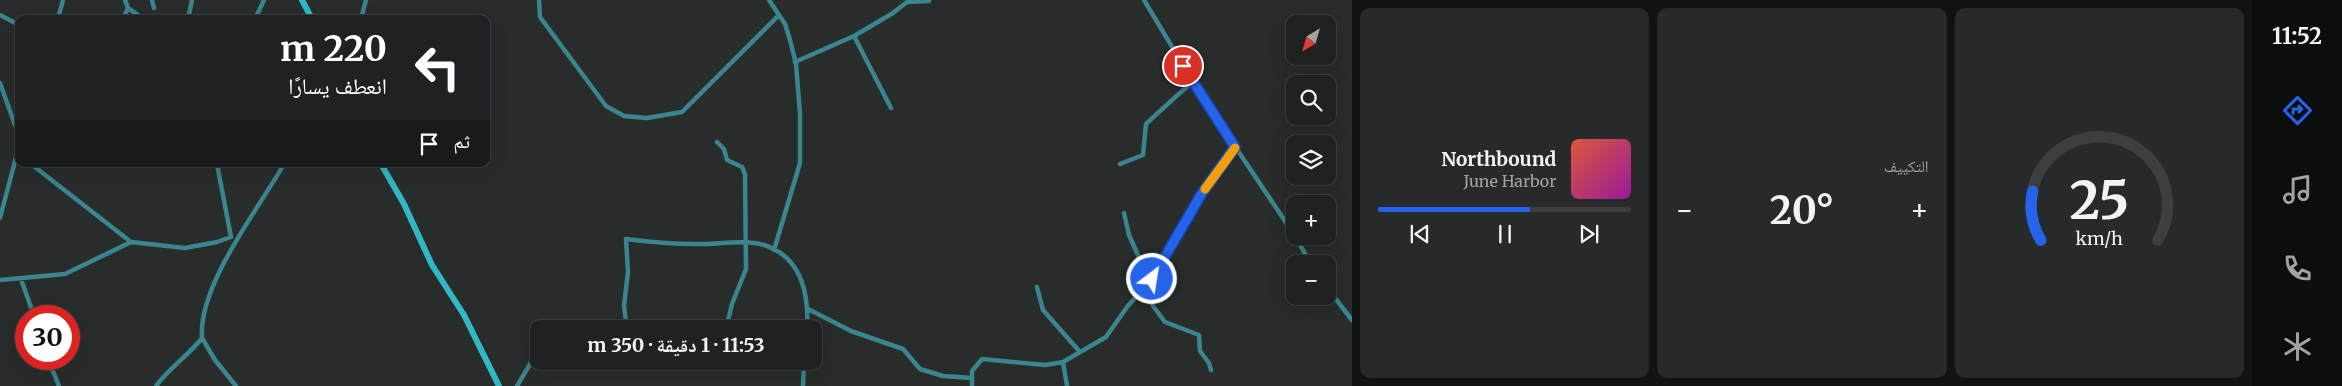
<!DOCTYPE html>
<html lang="ar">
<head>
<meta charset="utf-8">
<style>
  :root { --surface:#1e2221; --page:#262a2a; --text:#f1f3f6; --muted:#a1a4a5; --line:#3c3f3f; --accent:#2563eb }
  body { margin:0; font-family:Merriweather,"Noto Naskh Arabic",serif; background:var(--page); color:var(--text); direction:rtl; height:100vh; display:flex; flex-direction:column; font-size:19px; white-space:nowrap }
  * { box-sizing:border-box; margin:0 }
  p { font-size:16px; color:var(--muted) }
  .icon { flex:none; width:28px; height:28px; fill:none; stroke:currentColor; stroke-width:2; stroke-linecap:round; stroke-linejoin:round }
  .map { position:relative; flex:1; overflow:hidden; direction:ltr }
  .sheet { display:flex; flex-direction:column; gap:8px; padding:8px; background:#101312; width:900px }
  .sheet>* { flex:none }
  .banner { position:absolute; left:15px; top:15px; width:475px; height:152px; border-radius:10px; box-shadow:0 5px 20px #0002,0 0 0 1px var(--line); direction:rtl; background:#202124; color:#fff; overflow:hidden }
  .needle { width:32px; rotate:217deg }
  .fabs { position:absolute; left:1286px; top:15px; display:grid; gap:10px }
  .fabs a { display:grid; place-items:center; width:50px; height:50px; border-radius:10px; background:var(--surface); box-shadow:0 5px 20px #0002,0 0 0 1px var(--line); font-size:25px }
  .speed { position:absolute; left:15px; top:305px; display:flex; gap:10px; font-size:25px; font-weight:700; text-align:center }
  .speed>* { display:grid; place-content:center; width:65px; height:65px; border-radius:50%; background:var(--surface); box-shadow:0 5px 20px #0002,0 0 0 1px var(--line); line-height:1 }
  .speed .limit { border:8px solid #d22; background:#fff; color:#111 }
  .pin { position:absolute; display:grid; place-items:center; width:42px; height:42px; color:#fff; margin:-21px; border:2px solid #fff; border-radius:50%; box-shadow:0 1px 5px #0007 }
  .me { position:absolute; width:55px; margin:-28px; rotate:31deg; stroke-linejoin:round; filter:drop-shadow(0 0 4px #0008) }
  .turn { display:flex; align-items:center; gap:18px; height:105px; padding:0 20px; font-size:22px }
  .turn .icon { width:65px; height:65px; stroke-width:2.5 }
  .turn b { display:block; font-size:35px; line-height:42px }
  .then { display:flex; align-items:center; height:48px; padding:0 20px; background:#0003; gap:10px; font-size:19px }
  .big { font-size:38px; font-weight:700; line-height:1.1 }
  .sheet .widget { flex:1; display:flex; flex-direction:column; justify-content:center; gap:8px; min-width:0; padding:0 18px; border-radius:10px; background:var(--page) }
  .sheet .dial { align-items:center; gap:0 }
  .dial svg { height:130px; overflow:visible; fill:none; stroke:var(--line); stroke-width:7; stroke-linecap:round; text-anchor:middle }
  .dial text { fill:var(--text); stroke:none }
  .song { display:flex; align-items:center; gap:15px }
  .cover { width:60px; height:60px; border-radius:8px; background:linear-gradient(135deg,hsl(10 70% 55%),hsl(300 70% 35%)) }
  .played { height:5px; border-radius:2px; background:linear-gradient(90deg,var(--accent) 60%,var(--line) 60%) }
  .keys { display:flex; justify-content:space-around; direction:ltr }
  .heat { display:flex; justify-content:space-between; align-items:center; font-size:28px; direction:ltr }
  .sheet .tiles { flex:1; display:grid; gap:8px; grid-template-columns:repeat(3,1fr) }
  .trip { position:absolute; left:530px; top:320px; width:292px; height:50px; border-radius:10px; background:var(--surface); box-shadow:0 5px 20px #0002,0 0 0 1px var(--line); font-weight:700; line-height:50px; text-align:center; direction:rtl }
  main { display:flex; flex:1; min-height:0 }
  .dock { display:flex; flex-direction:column; width:90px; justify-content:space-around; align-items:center; background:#0c0e0d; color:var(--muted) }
  .dock .icon { width:35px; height:35px }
  .dock .active { color:var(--accent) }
  .dock b { font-size:22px; color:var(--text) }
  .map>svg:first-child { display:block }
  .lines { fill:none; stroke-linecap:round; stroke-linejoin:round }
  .street { stroke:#3b858e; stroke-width:4.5 }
  .secondary { stroke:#30b8c5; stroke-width:6 }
  .route-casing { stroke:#184099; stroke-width:12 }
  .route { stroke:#2563eb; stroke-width:9 }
  .slow { stroke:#f59e0b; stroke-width:9 }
</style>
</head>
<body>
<main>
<nav class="dock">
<b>11:52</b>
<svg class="icon active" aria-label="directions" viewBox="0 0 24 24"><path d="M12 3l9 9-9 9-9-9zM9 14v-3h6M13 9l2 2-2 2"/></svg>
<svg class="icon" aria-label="music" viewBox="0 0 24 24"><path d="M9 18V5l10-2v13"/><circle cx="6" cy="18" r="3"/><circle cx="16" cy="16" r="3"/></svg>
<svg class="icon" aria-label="phone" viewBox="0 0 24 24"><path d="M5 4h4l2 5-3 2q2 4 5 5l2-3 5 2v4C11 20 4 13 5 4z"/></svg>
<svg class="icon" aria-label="climate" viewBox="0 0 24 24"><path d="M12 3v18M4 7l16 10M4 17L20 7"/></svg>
</nav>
<section class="sheet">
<div class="tiles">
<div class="widget dial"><svg viewBox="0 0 100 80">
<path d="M14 69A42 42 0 1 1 86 69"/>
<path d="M14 69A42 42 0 0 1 9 39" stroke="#2563eb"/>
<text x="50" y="56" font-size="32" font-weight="700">25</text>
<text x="50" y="72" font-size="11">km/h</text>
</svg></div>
<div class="widget"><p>التكييف</p>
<div class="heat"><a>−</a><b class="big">20°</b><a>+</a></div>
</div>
<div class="widget">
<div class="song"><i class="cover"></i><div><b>Northbound</b><p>June Harbor</p></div></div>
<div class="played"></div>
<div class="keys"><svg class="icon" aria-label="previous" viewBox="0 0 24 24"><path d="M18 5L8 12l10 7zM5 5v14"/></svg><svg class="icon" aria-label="pause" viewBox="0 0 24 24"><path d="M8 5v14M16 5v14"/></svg><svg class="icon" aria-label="next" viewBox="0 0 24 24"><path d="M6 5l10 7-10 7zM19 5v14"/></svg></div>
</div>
</div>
</section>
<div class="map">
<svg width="1352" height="386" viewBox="0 0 1352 386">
  <rect width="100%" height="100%" fill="#282d2c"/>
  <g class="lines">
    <!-- street -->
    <path class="street" d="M152 0 154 8
      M539 0 540 17 606 106 624 116 647 118 682 112 779 15
      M769 0 785 24 790 40 796 64 800 114V163L774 250
      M1144 0 1204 100 1295 236
      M128 8 144 19
      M0 15 19 25
      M58 19 63 0
      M123 19 128 8 125 0
      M188 19 192 0
      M255 19 264 0
      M361 19 366 0
      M854 36 891 108
      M795 62 854 36 893 13 907 2 929 1
      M0 83 15 125 19 130
      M717 142 724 149 727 160 742 167 745 174 746 269 732 304 727 325
      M31 164 131 242
      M1120 164 1143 155 1146 124C1154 117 1188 84 1193 83
      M1124 213 1129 235 1150 282
      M0 218 19 146
      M1295 236 1311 264
      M21 279 34 316
      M0 280 65 274 131 242 185 248 217 242 231 237 217 164
      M1147 285 1153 306 1165 322 1199 335 1200 351 1209 363 1211 370
      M1037 287 1043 310 1080 352
      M1328 289 1352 320
      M808 309 851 331 903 349 920 369 943 376 972 378
      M627 329 624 306 628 272 626 239C649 242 672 244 695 244 716 245 743 239 764 245 802 257 809 294 807 329
      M202 338 215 360 236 386
      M48 359 59 386
      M1063 362 1067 386
      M156 386C170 367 188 356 202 338 198 285 258 210 284 164
      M517 386 539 349
      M803 386 804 361
      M972 386V371L982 359 1045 365 1063 362 1106 337 1127 307 1152 279 1202 193 1235 147"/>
    <!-- secondary -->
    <path class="secondary" d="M302 0 312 19
      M381 164 404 204 432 265 464 315 499 386"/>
  </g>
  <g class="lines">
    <!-- route casing -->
    <g class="route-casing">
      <path id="route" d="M1152 279 1202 193 1235 147 1183 66"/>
    </g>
    <!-- route -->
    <use href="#route" class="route"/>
    <!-- slow -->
    <path class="slow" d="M1205 189 1235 148"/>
  </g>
</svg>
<div class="fabs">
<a><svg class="needle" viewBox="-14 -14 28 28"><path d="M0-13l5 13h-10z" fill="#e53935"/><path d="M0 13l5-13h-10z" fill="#a1a4a5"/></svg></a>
<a><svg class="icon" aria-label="search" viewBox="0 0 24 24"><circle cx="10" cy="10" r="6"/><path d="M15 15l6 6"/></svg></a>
<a><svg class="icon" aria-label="layers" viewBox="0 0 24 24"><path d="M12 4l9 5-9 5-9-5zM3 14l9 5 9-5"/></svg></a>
<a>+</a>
<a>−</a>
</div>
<div class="speed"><div class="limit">30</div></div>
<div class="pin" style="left:1183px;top:66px;background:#d93025"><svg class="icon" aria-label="arrive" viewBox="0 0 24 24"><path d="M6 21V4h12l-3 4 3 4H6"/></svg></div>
<svg class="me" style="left:1152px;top:279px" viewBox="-20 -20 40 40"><circle r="17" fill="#2563eb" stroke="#fff" stroke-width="3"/><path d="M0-11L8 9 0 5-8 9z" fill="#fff"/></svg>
<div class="trip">11:53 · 1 دقيقة · 350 m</div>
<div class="banner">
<div class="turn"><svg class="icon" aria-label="left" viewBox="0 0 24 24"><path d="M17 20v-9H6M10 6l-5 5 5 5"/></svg><div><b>220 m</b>انعطف يسارًا</div></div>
<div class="then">ثم<svg class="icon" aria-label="arrive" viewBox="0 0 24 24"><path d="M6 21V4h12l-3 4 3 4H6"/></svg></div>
</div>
</div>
</main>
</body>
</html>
